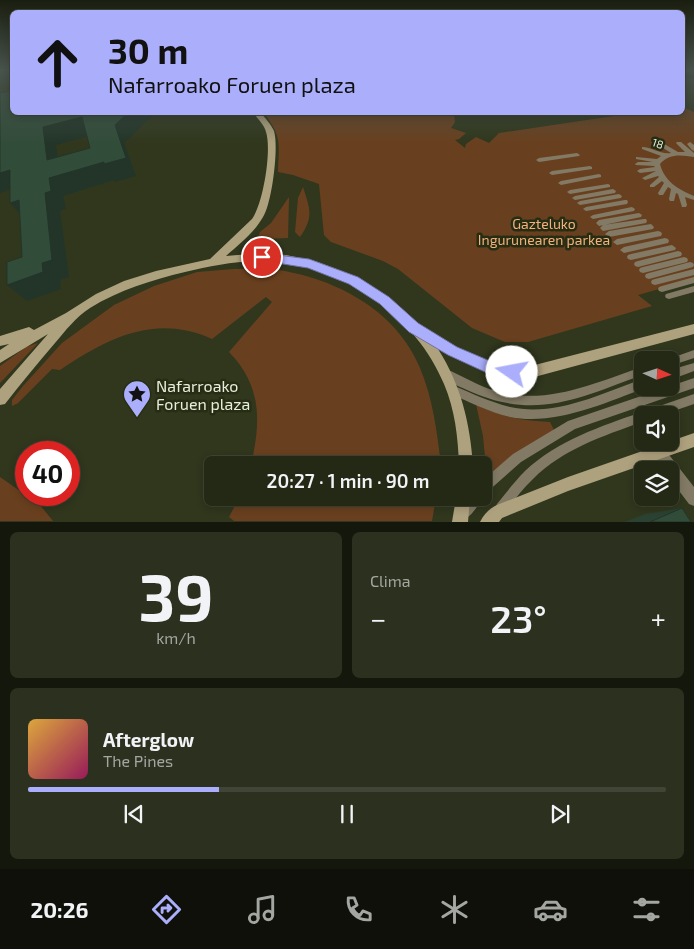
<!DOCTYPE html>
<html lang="es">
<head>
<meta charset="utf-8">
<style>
  :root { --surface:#242916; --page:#2c311f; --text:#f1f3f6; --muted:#a3a6a1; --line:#414535; --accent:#abaffb }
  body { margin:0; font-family:"Exo 2",sans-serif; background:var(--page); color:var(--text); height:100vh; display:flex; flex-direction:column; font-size:19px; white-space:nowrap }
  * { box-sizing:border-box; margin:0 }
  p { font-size:16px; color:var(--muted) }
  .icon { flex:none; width:28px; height:28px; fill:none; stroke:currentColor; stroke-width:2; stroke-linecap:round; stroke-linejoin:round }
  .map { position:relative; height:522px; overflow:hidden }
  .side { display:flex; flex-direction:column; gap:10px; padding:10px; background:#14170c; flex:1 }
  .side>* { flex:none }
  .hud { position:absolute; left:10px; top:10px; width:675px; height:105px; border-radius:8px; box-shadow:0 2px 8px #0003,0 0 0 1px var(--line); background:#abaffb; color:#111; overflow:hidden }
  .needle { width:32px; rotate:93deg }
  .tools { position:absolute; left:634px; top:351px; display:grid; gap:10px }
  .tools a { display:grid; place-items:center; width:45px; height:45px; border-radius:8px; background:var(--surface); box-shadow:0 2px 8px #0003,0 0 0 1px var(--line); font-size:25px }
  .speed { position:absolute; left:15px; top:441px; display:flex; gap:10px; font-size:25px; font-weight:700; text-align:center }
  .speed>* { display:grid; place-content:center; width:65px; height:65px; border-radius:50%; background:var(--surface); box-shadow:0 2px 8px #0003,0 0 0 1px var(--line); line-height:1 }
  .speed .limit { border:8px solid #d22; background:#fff; color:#111 }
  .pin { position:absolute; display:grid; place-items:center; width:42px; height:42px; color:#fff; margin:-21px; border:2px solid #fff; border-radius:50%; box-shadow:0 1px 5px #0007 }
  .me { position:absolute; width:55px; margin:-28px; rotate:282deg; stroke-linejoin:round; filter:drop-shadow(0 0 4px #0008) }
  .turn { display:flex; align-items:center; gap:18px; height:105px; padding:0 15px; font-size:22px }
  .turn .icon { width:65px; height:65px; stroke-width:2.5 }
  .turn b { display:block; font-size:35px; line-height:42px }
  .big { font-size:38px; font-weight:600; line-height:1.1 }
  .side .card { flex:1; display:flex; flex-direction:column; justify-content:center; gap:8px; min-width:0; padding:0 18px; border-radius:8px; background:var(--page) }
  .side .dial { align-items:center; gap:0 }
  .dial b { font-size:65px; line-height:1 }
  .song { display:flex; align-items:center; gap:15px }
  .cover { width:60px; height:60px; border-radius:8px; background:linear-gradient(135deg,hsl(40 70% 55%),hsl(330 70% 35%)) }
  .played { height:5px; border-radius:2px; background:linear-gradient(90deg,var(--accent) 30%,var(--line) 30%) }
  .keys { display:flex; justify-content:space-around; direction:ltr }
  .heat { display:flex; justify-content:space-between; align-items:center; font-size:28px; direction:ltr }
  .side .tiles { flex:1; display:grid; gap:10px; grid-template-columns:1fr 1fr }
  .card:last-child { grid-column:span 2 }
  .trip { position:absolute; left:204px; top:456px; width:288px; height:50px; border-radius:8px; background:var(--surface); box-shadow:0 2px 8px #0003,0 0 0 1px var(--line); font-weight:600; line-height:50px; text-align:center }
  .tab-bar { display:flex; height:80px; justify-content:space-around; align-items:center; background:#0e1009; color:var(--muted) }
  .tab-bar .icon { width:35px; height:35px }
  .tab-bar .on { color:var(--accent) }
  .tab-bar b { font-size:22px; color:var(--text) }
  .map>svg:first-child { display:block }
  .green { fill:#69401f }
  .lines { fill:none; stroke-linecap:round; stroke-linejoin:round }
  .canal { fill:#002723; fill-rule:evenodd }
  .lane { fill:#827a64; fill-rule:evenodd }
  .street { fill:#827a64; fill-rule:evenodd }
  .secondary { fill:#aea17e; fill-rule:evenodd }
  .wall { fill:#2b4132 }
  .shaded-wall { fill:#233529 }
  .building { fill:#324c3a; stroke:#233529; fill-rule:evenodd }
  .route { fill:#abaffb; stroke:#6f72a3 }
  .labels { text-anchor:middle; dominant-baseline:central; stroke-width:5; stroke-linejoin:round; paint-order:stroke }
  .far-street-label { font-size:11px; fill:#e8eddd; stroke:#262d13 }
  .park-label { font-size:14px; fill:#f6b17d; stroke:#262d13 }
  .near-poi-label { font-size:16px; fill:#e8eddd; stroke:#262d13; text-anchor:start }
</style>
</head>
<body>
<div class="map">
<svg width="694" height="522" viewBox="0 0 694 522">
  <rect width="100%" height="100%" fill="#30371d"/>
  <!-- green -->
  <path class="green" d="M683 107 694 112V279L638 295 652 306 528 342H505L472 328 398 269 383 261 331 242 324 235 319 184 293 175 278 172C279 142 282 137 264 113H454L455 122 451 128 466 133 459 139 455 140 465 148 466 144 476 137 489 143 499 133 634 113 682 112Z
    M303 187C310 209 314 217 300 237L295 232 298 198Z
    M289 197 288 238 261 239 258 237 260 232 271 223Z
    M234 269C247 269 260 267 272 269 333 277 396 309 420 368 433 399 437 432 441 465H251C261 421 262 386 229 352L272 302 266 297 212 339C154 313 107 339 60 370L52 369 18 403 12 406V400L23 386 62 343 114 305 154 286 197 272Z
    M38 343 0 383V366L26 347Z
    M476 404C500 417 523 421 550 422L554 430 487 477 483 436Z
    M0 477 40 505 53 521H0Z
    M239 498H436L432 521H234L229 517Z"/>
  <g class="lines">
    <!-- canal -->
    <path class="canal" d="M682 72H694V78L682 79Z"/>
    <!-- lane -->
    <path class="lane" d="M659 141 678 152H685L676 143 677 142H681L694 153V157C682 155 669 153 660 164 664 181 679 190 694 196V200L685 197 687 205 686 207H682L678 194 676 193 674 201H670L669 199 671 189 668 187 663 195H659L658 193 664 183 662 181 654 187H650V185L659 177 658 176 645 180 642 178 656 171 640 173 637 171 640 169 655 167 654 166 636 165 635 164 638 162H653L636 159V157L657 159 661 156 642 149V147C652 147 661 155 671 153L657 144V142Z
      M690 142 694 145V151L692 150 687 144Z
      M577 153 580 155 579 156 539 162 536 160 539 158Z
      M590 166 592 167V169L552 175 549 173 552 171Z
      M599 174 601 175V177L561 185 558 183 561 181Z
      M608 184 610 185V187L570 194 567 192 570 190Z
      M613 189 616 191 615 193 575 200 572 198 575 196Z
      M619 194 622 196 621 198 580 205 577 203 580 201Z
      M625 200H627L628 202 627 204 586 211 583 209 586 207Z
      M632 207 635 209 634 211 593 219 590 217 593 215Z
      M639 213 642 215 641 217 599 226 596 223 599 220Z
      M644 219H646L647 221 646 223 603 231 600 228 603 225Z
      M651 224 654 227 653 229 609 237 605 234 609 231Z
      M658 231 661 232 662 234 661 236 617 245 613 242 617 239Z
      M665 238 668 239 669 241 668 243 624 253 620 250 624 247Z
      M672 245 676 248 675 250 631 260 628 259 627 257 628 255 631 254Z
      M678 251 681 252 682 254 681 256 638 267 635 266 634 264 635 262 638 261Z
      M684 257 687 258 688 260 687 262 643 273 640 272 639 270 640 268 643 267Z
      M690 262 693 263 694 265 693 267 649 279 646 278 645 276 646 274 649 273Z
      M694 269V275L655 285 652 284 651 282 652 280 655 279Z
      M694 277V283L662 292 659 291 658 289 659 287 662 286Z
      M694 286V292L669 299 666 298 665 296 666 294Z
      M694 350V358L670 366V360H666Z
      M694 363V371L670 380V370Z
      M642 367V375C577 399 535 421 467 390 459 386 445 382 441 374L443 371 446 369C463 376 478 386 496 391 546 406 595 383 642 367Z
      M694 378V388L575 429 521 462 486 493 482 494V481L513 454 568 421Z
      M642 379V388H645C605 403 554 426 510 417 489 412 469 402 449 393L447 390 449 387 452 385C471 393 490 402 510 407 555 417 601 394 642 379Z
      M694 394V404L662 415H642V422C603 436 563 449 533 479 522 489 514 501 505 512L501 514 497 512 495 508 497 504C506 493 515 481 525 471 557 441 601 426 642 412L644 413 648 410Z
      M469 498H482C478 506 471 517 463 520L459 518 457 514 459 510Z"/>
    <!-- street -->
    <path class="street" d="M658 445 663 447 694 487V506L689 504 670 479V470H663L651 452 653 447Z"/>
    <!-- secondary -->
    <path class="secondary" d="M253 112H260C265 118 271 124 274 131 279 147 272 203 263 217 254 233 239 244 226 256L261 253 286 255 315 261 347 273 374 288 399 306 421 327 456 347 497 365 527 367 694 324V334L527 379 496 377 438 349C461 385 470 423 473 465H459C458 437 455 410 444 384 417 317 345 267 274 262 244 259 214 265 185 272 152 280 119 290 90 308 75 318 66 330 55 343 38 363 21 383 5 404L0 405V389L48 334 0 363V350L9 344 0 346V336L29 327 34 330 66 313 96 294 124 281 156 271 210 259 252 219C263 204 272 150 266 132 264 124 257 119 253 112Z
      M694 433V447L568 491 502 518 499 522H480C484 514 490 508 497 505L568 477Z
      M456 498H470L468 522H452Z"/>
  </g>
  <!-- wall -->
  <path class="wall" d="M682 508 691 522H625L645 514Z"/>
  <!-- shaded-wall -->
  <path class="shaded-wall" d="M0 70H12V77L5 79 0 73Z
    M129 112H156L124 143 136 176 115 182 114 180 63 196 66 209 60 211 69 277 60 280 61 289 27 301 7 285 42 263 45 193 43 127 82 117 93 135 56 145 60 175Z
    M10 170 11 189 0 193V173Z
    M19 200 27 221 10 203Z"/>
  <!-- building -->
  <path class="building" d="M12 91V112H129L115 125 126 158 104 164V162L49 178 51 191 45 193 52 260 42 263 43 272 7 285V262L22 257 19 200 10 203V170L0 173V93ZM82 117 90 148 47 160 43 127Z
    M682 508 691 522H650Z"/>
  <!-- sky -->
  <linearGradient id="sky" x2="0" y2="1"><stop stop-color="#1a1e10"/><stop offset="0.49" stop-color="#48534c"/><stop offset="1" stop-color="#48534c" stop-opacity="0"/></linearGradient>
  <rect width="694" height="143" fill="url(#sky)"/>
  <!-- route -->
  <path class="route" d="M262 253 309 259 358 277 389 297 418 323 457 347 497 364 517 367 519 372 517 377 512 379 496 377 448 355 409 332 380 304 349 284 308 268 258 260 256 257Z"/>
  <!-- icons -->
  <defs>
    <g id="sight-pin" transform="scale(1.4375)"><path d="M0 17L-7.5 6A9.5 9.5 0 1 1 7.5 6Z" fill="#abaffb" stroke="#262d13"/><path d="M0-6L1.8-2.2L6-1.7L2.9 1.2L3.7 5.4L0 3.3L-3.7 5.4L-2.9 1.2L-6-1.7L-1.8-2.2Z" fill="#111"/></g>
  </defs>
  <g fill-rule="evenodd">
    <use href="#sight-pin" x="137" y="394"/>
  </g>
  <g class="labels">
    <!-- far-street labels -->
    <g class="far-street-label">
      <text transform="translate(658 143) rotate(19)">18</text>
    </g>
    <!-- park labels -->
    <g class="park-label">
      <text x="544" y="223">Gazteluko<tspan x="544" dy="16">Ingurunearen parkea</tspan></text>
    </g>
    <!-- near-poi labels -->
    <g class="near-poi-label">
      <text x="156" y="385">Nafarroako<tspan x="156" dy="18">Foruen plaza</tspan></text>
    </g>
  </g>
</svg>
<div class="tools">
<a><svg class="needle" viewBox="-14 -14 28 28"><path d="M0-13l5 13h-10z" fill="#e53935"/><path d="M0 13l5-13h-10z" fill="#a3a6a1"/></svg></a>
<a><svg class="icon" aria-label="sound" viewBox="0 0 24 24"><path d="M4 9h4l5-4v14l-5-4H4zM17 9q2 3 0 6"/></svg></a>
<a><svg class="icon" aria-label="layers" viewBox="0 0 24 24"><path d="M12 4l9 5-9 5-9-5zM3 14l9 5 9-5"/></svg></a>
</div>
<div class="speed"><div class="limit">40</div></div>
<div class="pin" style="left:262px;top:257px;background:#d93025"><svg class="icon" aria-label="arrive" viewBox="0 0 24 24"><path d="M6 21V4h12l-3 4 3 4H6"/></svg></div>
<svg class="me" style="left:512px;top:372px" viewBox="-20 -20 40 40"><circle r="19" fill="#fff"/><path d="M0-13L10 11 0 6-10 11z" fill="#abaffb"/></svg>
<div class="trip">20:27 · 1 min · 90 m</div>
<div class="hud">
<div class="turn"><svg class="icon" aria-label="ahead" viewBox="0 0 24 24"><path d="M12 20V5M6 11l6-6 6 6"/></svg><div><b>30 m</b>Nafarroako Foruen plaza</div></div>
</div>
</div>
<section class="side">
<div class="tiles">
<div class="card dial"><b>39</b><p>km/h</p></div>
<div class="card"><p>Clima</p>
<div class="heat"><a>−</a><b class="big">23°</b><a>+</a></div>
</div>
<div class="card">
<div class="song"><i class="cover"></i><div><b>Afterglow</b><p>The Pines</p></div></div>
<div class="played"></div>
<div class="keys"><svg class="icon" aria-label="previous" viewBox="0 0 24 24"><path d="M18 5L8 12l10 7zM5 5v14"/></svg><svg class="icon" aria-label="pause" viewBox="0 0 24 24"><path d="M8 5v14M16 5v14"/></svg><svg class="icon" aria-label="next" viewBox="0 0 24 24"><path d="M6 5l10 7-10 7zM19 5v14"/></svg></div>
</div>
</div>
</section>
<nav class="tab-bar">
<b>20:26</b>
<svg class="icon on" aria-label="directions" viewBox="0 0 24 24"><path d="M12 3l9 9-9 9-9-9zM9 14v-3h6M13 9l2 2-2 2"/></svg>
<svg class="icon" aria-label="music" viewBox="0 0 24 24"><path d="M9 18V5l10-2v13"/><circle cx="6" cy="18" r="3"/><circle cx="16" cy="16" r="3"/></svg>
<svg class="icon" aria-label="phone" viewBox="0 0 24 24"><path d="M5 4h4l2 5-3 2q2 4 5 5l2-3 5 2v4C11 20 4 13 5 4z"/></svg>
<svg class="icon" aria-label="climate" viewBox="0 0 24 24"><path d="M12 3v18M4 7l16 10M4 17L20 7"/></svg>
<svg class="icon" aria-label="car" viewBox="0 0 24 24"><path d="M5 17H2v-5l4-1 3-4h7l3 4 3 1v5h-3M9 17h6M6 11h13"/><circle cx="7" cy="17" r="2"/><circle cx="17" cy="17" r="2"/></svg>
<svg class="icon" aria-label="filters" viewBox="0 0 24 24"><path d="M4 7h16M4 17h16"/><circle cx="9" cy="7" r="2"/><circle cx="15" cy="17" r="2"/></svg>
</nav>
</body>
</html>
